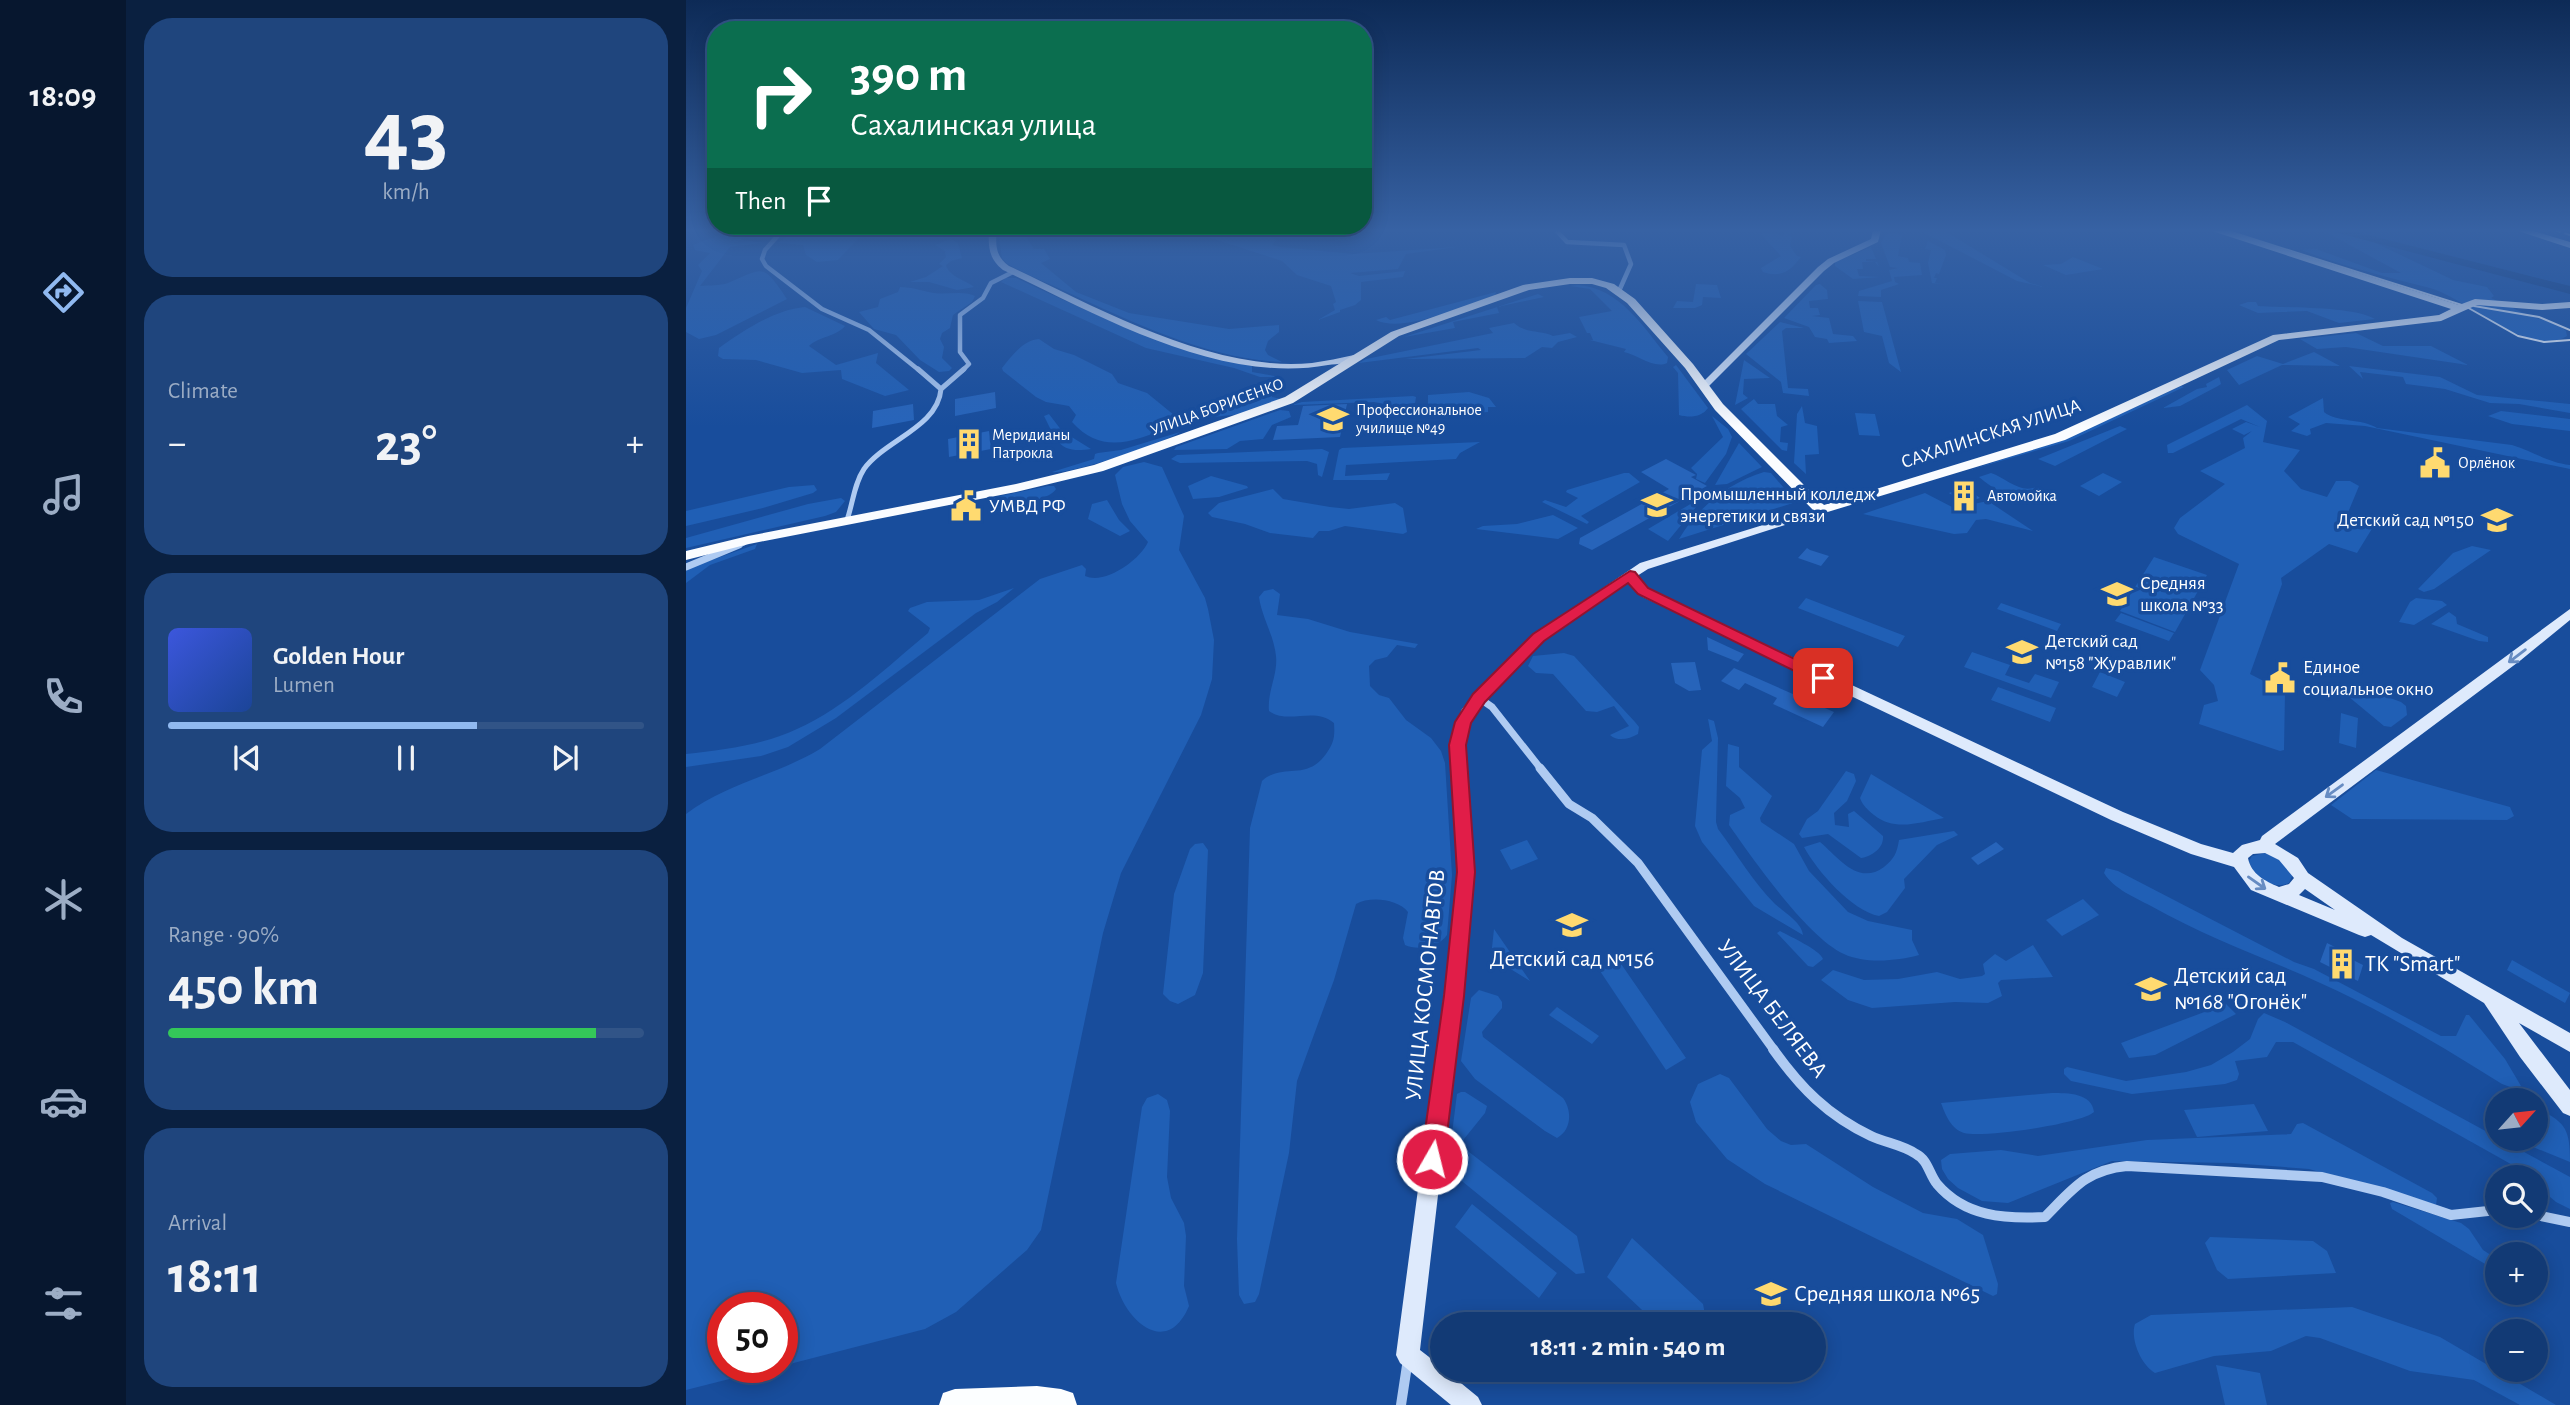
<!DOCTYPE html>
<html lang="en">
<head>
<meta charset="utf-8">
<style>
  :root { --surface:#123a75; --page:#1f457d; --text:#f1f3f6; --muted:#9cadc5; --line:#315487; --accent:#90b9f0 }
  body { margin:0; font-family:"Alegreya Sans",sans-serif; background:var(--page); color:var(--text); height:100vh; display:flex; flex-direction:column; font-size:26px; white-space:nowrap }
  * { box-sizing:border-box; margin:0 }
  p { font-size:23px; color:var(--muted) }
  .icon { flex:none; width:38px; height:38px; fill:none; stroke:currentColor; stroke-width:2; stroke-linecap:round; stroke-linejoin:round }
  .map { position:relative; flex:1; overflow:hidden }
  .sheet { display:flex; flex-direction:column; gap:18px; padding:18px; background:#0a2040; width:560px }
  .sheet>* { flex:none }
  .banner { position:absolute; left:21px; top:21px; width:665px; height:214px; border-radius:28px; box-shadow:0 4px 18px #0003,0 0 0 2px var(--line); background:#0b6e4f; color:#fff; overflow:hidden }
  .needle { width:46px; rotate:63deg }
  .tools { position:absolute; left:1799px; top:1088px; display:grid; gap:14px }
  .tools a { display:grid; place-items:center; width:63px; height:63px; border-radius:50%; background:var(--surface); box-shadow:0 4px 18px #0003,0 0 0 2px var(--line); font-size:35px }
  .speed { position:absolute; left:21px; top:1292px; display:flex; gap:14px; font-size:35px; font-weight:700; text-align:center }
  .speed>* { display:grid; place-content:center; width:91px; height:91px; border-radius:50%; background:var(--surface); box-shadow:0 4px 18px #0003,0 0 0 2px var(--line); line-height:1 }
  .speed .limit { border:10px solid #d22; background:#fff; color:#111 }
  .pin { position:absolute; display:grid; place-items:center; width:60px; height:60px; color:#fff; margin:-30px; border-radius:14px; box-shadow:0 4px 10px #0006 }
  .me { position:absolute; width:77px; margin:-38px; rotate:8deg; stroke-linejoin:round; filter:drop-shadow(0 0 5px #0008) }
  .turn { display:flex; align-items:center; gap:24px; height:147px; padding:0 28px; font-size:32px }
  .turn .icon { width:91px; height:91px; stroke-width:2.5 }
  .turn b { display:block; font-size:49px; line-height:60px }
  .then { display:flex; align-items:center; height:66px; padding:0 28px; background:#0003; gap:14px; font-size:26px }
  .big { font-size:52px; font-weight:600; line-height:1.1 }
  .sheet .tile { flex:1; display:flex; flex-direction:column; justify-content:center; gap:10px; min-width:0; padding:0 24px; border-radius:28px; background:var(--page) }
  .sheet .dial { align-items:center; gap:0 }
  .dial b { font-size:91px; line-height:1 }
  .song { display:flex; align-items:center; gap:21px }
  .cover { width:84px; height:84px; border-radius:10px; background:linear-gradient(135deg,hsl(230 70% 55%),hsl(220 70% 35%)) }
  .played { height:7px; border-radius:4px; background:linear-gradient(90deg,var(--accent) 65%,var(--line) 65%) }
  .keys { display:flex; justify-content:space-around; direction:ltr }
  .heat { display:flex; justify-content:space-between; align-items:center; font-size:38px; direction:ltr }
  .charge { height:10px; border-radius:5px; background:linear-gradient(90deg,#34c759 90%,var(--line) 0) }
  .trip { position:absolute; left:744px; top:1312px; width:396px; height:70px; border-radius:35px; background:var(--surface); box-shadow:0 4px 18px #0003,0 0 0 2px var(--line); font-weight:600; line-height:70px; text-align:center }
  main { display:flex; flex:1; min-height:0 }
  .tabs { display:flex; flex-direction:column; width:126px; justify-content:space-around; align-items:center; background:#07172f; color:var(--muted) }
  .tabs .icon { width:49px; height:49px }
  .tabs .current { color:var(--accent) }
  .tabs b { font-size:32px; color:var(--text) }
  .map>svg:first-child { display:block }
  .green { fill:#205fb5 }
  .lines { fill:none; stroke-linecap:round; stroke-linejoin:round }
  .river { fill:#103a79; fill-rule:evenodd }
  .building { fill:#2764ba }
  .minor-far4 { stroke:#afcbf2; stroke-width:4.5 }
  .minor-far3 { stroke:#afcbf2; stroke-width:5 }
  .minor-far2 { stroke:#afcbf2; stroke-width:7 }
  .minor-far1 { stroke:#afcbf2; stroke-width:9 }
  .minor { stroke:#afcbf2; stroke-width:10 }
  .secondary { fill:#deeafc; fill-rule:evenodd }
  .primary { fill:#fafcff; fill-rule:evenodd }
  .trunk { fill:#fcfeff; fill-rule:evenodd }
  .tram { stroke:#fff; stroke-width:2 }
  .rail { stroke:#fff; stroke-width:2; stroke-dasharray:7 3.5; stroke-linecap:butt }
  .oneway { stroke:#678cc2 }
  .route { fill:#e11d48; stroke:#92132f; stroke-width:2 }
  .labels { text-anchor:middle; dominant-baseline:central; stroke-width:7; stroke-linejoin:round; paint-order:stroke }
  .far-street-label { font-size:16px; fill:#fff; stroke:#184d9c }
  .far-poi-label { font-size:16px; fill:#fff; stroke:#184d9c; text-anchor:start }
  .street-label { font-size:19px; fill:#fff; stroke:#184d9c }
  .poi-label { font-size:19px; fill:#fff; stroke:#184d9c; text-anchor:start }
  .near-poi-label { font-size:23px; fill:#fff; stroke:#184d9c; text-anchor:start }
  .near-street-label { font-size:23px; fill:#fff; stroke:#184d9c }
</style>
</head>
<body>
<main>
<nav class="tabs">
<b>18:09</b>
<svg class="icon current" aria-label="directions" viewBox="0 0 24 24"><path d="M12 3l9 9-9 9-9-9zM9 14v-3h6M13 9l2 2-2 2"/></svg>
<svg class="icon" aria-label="music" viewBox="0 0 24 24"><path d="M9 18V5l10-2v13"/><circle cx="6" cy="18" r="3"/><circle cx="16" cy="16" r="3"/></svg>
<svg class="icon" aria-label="phone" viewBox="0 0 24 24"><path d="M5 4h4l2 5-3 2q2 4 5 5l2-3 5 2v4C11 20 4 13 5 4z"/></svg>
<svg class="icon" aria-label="climate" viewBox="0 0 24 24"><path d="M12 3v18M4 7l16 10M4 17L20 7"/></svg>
<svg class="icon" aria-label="car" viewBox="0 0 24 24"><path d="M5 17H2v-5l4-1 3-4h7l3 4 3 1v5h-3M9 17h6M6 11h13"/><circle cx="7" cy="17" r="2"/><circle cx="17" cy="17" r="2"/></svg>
<svg class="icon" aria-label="filters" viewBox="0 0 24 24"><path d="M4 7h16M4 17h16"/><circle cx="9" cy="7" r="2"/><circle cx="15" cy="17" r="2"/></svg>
</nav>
<section class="sheet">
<div class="tile dial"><b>43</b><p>km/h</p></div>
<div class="tile"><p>Climate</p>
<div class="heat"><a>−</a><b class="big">23°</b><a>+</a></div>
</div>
<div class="tile">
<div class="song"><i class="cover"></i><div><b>Golden Hour</b><p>Lumen</p></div></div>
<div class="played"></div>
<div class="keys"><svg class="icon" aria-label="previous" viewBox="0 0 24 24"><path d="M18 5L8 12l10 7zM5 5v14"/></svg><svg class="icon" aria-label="pause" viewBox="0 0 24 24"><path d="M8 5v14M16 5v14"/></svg><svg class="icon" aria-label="next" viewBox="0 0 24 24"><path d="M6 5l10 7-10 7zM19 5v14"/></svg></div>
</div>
<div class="tile"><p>Range · 90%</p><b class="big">450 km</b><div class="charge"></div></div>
<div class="tile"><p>Arrival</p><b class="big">18:11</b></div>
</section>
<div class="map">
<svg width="1884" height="1405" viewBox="0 0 1884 1405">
  <rect width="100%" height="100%" fill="#184d9c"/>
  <!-- green -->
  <path class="green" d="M47 230H62L54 239 76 243 44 247 14 286C23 285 34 286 42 283 78 268 76 262 101 299L30 335 13 339 0 332V308L16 271 12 265 24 253 9 250 7 245Z
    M110 230H180L152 260 131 262 120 255 117 245 92 243Z
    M312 230H343L338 233 348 249H358L364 259 355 263 390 292 443 313 543 329 593 325V332L582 341 579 350 582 355 596 362C522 359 449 323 383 293 362 283 340 275 320 263L316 258Z
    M509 230H560L586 238 590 240 586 245 595 247 667 254 771 247 720 254 712 269 664 273 673 276 719 271 717 277 675 282V300L669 305 654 310V312L632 320 649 310 647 304 650 302 645 286 611 275 596 261 519 236 545 238 531 233 528 235Z
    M1100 230H1113L1102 234 1106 237 1104 246 1111 256 1115 257C1104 271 1096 278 1077 272L1075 268 1095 256 1075 234 1087 232 1097 236Z
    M1233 230H1257L1344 283 1358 287 1331 281Z
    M1636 230H1662L1884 286 1677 237 1767 280 1801 287 1808 296 1805 298 1844 316 1873 325 1880 331 1881 336C1843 360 1779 297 1744 288 1701 277 1656 266 1615 250L1630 249 1696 273H1715Z
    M1206 233 1216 235 1212 256 1222 258 1223 262 1234 263 1236 275 1208 277 1209 282 1213 284 1195 290V297L1172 296 1173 291 1206 281 1203 270 1212 268 1204 267 1195 243 1199 235Z
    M265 239 272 243 276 258 265 261 260 265C263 277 280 280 288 287L271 290 243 282H224L240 277 257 266 253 264 260 257 259 251 249 245Z
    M1242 241 1259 250 1260 255 1253 274 1250 273 1248 278H1251L1249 283 1262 285 1246 283 1242 263 1245 250 1239 249Z
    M1185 247 1190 259H1180V261L1191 262 1193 267 1189 262H1176L1177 269H1171L1173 276 1194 277 1167 279 1149 266V262Z
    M1387 257 1417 269 1380 275 1357 265 1375 264Z
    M319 278H330C407 314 482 348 566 366V372L594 377H574L548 368 460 348 315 282Z
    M1010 284 1031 285 1035 298 1017 297 1016 305 1009 308H987L991 301 1007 302Z
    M1134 284 1141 290 1142 299 1123 301 1124 308H1132L1134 315 1126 316 1143 318 1147 334 1167 336 1171 341 1143 343 1141 339 1129 337 1123 327 1098 318 1130 285Z
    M892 285C934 288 957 327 982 357L981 363C968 369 952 355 938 352L940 349 904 340H907L904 333H901L893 317 926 311 904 289 884 286Z
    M214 287C226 287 236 291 248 293 262 295 276 290 289 296L286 302 267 315 264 328 256 333 254 339 258 347 256 358 266 368 263 371 253 372 234 360 210 335 188 329 173 312 192 307 194 299 212 292Z
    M810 292 809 295C780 305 717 334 690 320L700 317 704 320Z
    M852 294 858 297 811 307 813 313 767 322 769 328 718 337Z
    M1172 301 1196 302 1215 372 1203 363 1196 336 1178 332Z
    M1562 302H1570L1572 306C1600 308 1666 306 1689 319L1653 323 1621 311 1572 313 1553 305Z
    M119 307 159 326C150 337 133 336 123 346L150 365 192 353 190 363 223 390 199 396 156 379 155 370 116 373 70 360 37 359 32 356 33 348C58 330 88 310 119 307Z
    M1094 322 1118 328H1100L1096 331 1102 388 1122 389 1123 396 1097 393 1095 382 1060 354Z
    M828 323C840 334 855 330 867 336L884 333 891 337 872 342 866 348 856 347 839 358 719 359 795 350 792 348 673 363 680 359 807 333 803 328Z
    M1670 333 1697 346H1745L1782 365 1660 347 1631 349 1614 339Z
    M353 339 368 349 388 355 426 374 432 383 461 393 488 415 486 426C448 441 417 456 386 422L390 415 383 406 360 402 350 397 317 371 316 368C326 356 337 340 353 339Z
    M1628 352 1654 366 1596 365 1553 385 1541 370 1571 356 1597 364Z
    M1058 360 1084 378 1058 379 1057 394 1062 398 1049 405Z
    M990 365 1022 408C1016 417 1004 418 993 415L992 373 987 367Z
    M1663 366 1754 377 1791 395 1884 404V413L1833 404 1804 403 1759 389 1720 384 1717 377 1674 372 1677 379Z
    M1533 377 1535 384 1532 386 1494 406 1477 408 1511 389 1521 387 1520 384Z
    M1495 386 1498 387 1383 441 1284 470 1379 439Z
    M566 390H578L585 393 586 397 595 399 556 414 507 419V411Z
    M783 392 803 398 810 407H802V412L788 413V408L742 411V395Z
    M727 396 730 397 729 403 709 406 688 402 606 405 616 402Z
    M1637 398 1638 412C1652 423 1675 418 1691 428L1826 445C1847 451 1860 462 1884 465V469L1679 426 1640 423 1624 429 1625 434 1621 436 1605 431 1614 424 1602 417Z
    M1068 399 1072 404H1089L1091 416 1102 425 1095 427 1094 442 1102 443 1101 451 1096 450 1055 409Z
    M1561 405 1581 421 1577 442 1614 450 1598 471 1615 489 1641 497 1650 481H1664L1673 486 1661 515 1687 527 1671 553 1643 544 1595 578 1596 584 1564 674 1599 692 1598 750 1594 751 1513 724 1518 705 1532 701 1528 685 1514 670 1553 564 1492 534 1488 528 1494 518 1539 484 1514 471 1559 448 1557 438 1566 431 1558 435 1546 429 1560 422 1574 427 1555 419 1487 453H1482L1481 445Z
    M1116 406 1119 423 1131 426 1133 454 1119 455 1120 474 1108 463 1111 414Z
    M594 410 603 411 605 417 586 425 577 439 554 441 541 449 488 450 490 447Z
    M1815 411 1884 419V431L1826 424 1802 416Z
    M1169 413 1189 414 1194 436 1173 435Z
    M363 414 376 431 405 449C374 454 371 442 358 416Z
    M1026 416 1042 429 1046 437 1040 454 1019 483 1010 479 1011 474 1005 468 1037 437Z
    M1434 426 1441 429 1369 466 1352 459Z
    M494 432C479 443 383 475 366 472L408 459 409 454 412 453 435 450Z
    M794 442 774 453 770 459 660 465 659 476 704 473 701 480H647L653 450 656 448Z
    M1053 443 1076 467 1041 484 1029 485Z
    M636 449 643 452 636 477 632 475 631 464 621 461 494 463 485 459 491 455Z
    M458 462 476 467 498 516 493 550 519 598 522 609 528 640 526 679 515 715 435 873 417 933 355 1230 341 1250 270 1312 239 1329 96 1366V1307H37V1367H91L0 1390V814C41 783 91 775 134 749L354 579 396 565 400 569 399 576C419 585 454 560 462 542L444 521 436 504 429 475 437 467Z
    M1078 472 1085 473 1110 502 993 539C1011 508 1042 483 1078 472Z
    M938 473H943L954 482 895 516 903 522 901 524 856 502 859 500 880 507 892 498 880 492 881 490Z
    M1305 473C1320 478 1334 494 1350 487L1357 491C1325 499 1319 498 1293 477Z
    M1417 473 1436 482 1413 496 1394 486Z
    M525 476 561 486 562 488 533 497 507 499 502 486Z
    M128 485 131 490 127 493 77 508 0 526V511L103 487Z
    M362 486H368L370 489C364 501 313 509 302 503L310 497Z
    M587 489 597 499 644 507 663 509 709 503 717 508 721 532 717 534 659 526 643 531H633L627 538 584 533 559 524 526 517 522 513 533 503Z
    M1239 493 1268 508 1302 501 1347 531 1300 519 1290 520 1281 533 1268 534 1177 514Z
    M155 498 159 501 150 512 139 516 0 548V538L122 504Z
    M1013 499 1015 501 982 541 962 529Z
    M421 500 433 520 444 531 434 536 402 519 406 504Z
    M867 515 892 528 872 539 790 529 797 526 831 524Z
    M71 544 69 549 24 565 0 583V569Z
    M1786 546 1805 550 1748 589 1738 592 1732 589 1767 553Z
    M1468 557 1521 575 1489 632 1434 611Z
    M328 588 311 602 290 613 150 718 102 747 75 756 0 767V754C37 750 77 745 111 729 160 707 201 667 242 633L244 628 222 611 224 608 241 602 293 600Z
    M587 589 594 594 591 615 622 619 664 632 732 644 729 648 711 645 701 657 689 660 683 666 684 686 693 695 703 698 720 720 745 738 755 751 759 763 766 875 761 935C753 947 732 951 719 945L717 938 722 912C712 899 684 896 670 904L648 980 611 1081 603 1153 573 1294 569 1302 558 1304 553 1295 551 1239 564 828 576 781C597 762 620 782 640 754 648 743 649 737 648 723 628 706 603 725 583 711 581 692 592 675 590 656 588 635 576 618 573 597L578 591Z
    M1120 598 1219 636 1212 647 1112 608Z
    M1730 598 1756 601 1761 605 1728 625 1713 622 1724 602Z
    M1315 603 1375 624 1371 631 1311 609Z
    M1763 612 1770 617 1771 624 1802 637V642L1793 641 1745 624Z
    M1435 613 1488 633 1483 641 1429 621Z
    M1286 652 1324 665 1319 675 1343 683 1349 674 1373 682 1365 698 1278 667Z
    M878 653 888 656 949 722 953 727 952 734C943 739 932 742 924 735L943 726 928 706 911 712 900 711 867 674 850 673 842 666 847 656Z
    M1414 672 1439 682 1431 697 1406 687Z
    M1669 685 1715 702 1720 706 1721 715 1705 727 1698 726 1663 697V687Z
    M1312 687 1370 708 1364 722 1305 700Z
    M1655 713 1672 718 1670 748 1653 743Z
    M1022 719 1028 721 1032 738 1030 822 1032 829C1051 854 1067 882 1089 904 1099 913 1116 923 1117 935L1068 906 1016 842 1009 826 1016 750 1026 741Z
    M1042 744 1053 747V767L1086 796 1074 818 1075 822 1108 844 1123 871 1162 912 1182 921 1226 930V940L1233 955C1211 961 1179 964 1158 954 1121 937 1067 859 1043 825L1044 815 1059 808 1054 798 1040 786Z
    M1690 770 1824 807 1828 816 1821 820 1666 819 1645 805Z
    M1160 771 1168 774 1170 781 1161 801 1148 813 1149 825 1163 827 1162 814 1168 811 1197 836C1198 848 1186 856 1175 858L1142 834 1116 838 1113 834 1121 819 1132 811Z
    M1185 774 1258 818C1234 822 1209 832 1188 815 1181 809 1177 806 1174 798Z
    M1268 831 1272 835 1251 845 1218 879 1219 888 1201 912 1193 916C1166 911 1131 871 1118 847L1134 842C1153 858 1172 886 1198 867 1208 859 1211 853 1213 840Z
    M841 840 852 859 825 870 814 850Z
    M517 843 522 850 517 973 509 995 492 1004 484 1001 477 994 488 894 504 849 509 844Z
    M1579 853 1597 860 1607 874 1603 883C1586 890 1568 878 1563 861L1566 856Z
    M1420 868 1432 871 1608 962 1628 969 1755 1036H1770L1780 1015H1783L1819 1059 1835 1086 1827 1088 1816 1084C1768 1054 1719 1024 1668 999 1601 965 1530 943 1465 906 1448 897 1428 889 1418 873Z
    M1397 899 1413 915 1376 936 1360 920Z
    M808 929 844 981 805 957Z
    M1094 931C1105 937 1134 950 1137 959L1127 967 1122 966 1091 933Z
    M1347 945 1367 977 1315 980 1312 983 1316 996 1302 1003 1269 1002 1186 1008 1162 1000 1135 980 1147 970 1178 980 1212 979 1251 972 1274 979 1296 976 1299 974 1297 964 1309 954 1320 961Z
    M931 958 1000 1058 980 1070 912 968Z
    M1826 960 1884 993 1879 1003 1821 970Z
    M793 990 812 996 816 1002V1008L796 1032 797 1037 877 1098C886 1110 886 1130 871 1138L859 1131 789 1079 775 1061 785 998Z
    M1540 1004 1550 1014 1469 1055 1443 1058 1435 1043Z
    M871 1007 913 1036 906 1044 863 1015Z
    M1578 1013 1599 1022 1884 1177V1209L1870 1202 1850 1185V1178H1841L1823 1163 1607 1042H1590L1581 1057 1549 1061 1553 1074 1551 1080 1539 1084 1446 1094 1385 1081 1378 1074V1069L1381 1067 1440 1081 1500 1072 1525 1065 1547 1052 1564 1039 1572 1019Z
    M1034 1074 1043 1078 1081 1129 1095 1141 1105 1145 1120 1144 1187 1187 1237 1213 1271 1219 1297 1235 1312 1284 1311 1294 1307 1296 1079 1184 1041 1159 1010 1122 1004 1102 1012 1084Z
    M775 1092H779L801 1106 799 1113 778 1139V1148L891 1236 899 1273 890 1274 766 1173 762 1165 771 1094Z
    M1366 1093C1382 1093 1406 1093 1408 1112 1395 1124 1297 1138 1278 1133 1265 1129 1259 1114 1255 1103Z
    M472 1094 481 1100 484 1111 481 1177 485 1198 498 1223 500 1236 498 1286 503 1306C481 1358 439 1321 430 1283L456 1107 461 1098Z
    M1568 1104 1582 1131 1511 1137 1498 1110Z
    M1850 1108C1880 1122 1884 1129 1884 1162L1842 1145 1835 1139H1850Z
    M1617 1123 1746 1193 1751 1198 1750 1205 1623 1169 1546 1163 1426 1161 1322 1203 1296 1201 1272 1188 1262 1179 1256 1169 1255 1160 1264 1154 1315 1150 1352 1156 1461 1140 1605 1134 1611 1124Z
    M1707 1202 1775 1223 1783 1229 1797 1250 1811 1259V1271L1706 1209 1704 1203Z
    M786 1204 871 1273 853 1298 769 1227Z
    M1524 1237 1627 1241 1641 1251 1650 1273 1542 1279 1531 1270 1519 1243Z
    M946 1238 1017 1304 1021 1325H972L921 1277Z
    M1666 1307 1754 1337 1870 1405H1834L1788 1380 1724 1371 1634 1338 1620 1336 1585 1351 1528 1356 1469 1373C1455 1365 1444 1339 1449 1324L1465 1315Z
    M1530 1365 1574 1373 1581 1405H1539Z"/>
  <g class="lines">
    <!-- river -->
    <path class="river" d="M1641 230H1663L1884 286V294Z"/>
  </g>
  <!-- building -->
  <path class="building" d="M309 392 310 408 269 416V399Z
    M227 404 228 420 186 428 187 411Z
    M661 404 654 437 587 440 591 426 612 425 617 406Z
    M303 431 305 449 263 457 262 439Z
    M980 459 1010 475 1005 477 1021 486 906 550 893 544 894 538 983 489 955 472Z
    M1279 487 1294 498 1278 503 1263 493Z
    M1121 548 1124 550 1143 556 1135 566 1112 558Z
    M1021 637 1051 651 1058 654 1052 662 1022 650Z
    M1009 662 1015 690 1003 691 989 683 985 663Z
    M1048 668 1116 698 1148 712 1137 727 1087 704 1091 698 1059 683 1053 690 1035 681Z
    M1310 842 1318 849 1292 865 1285 858Z
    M1641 943 1655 950 1653 953 1677 965 1672 981 1634 962Z"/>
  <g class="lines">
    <!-- minor-far4 -->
    <path class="minor-far4" d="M97 230 79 250 76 259 80 266 136 309 183 330 234 371
      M870 230 881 242 938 245 945 264 933 291
      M276 371 283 364 274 352V315L297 298 305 283 327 272"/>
    <!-- minor-far3 -->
    <path class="minor-far3" d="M255 389 278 369
      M161 520C167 503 168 484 178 469 199 440 252 427 255 389L232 369
      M49 547 58 543"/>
    <!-- minor-far2 -->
    <path class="minor-far2" d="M0 567 53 545
      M793 698 806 707 855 769"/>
    <!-- minor-far1 -->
    <path class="minor-far1" d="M854 768 883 804 906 818 952 863 1088 1050"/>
    <!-- minor -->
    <path class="minor" d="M1087 1049C1115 1088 1141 1115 1185 1136 1200 1143 1217 1145 1230 1154 1242 1160 1243 1174 1251 1184 1279 1217 1319 1219 1359 1217 1386 1190 1399 1170 1441 1166L1636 1177 1697 1192 1765 1215 1811 1210
      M1850 1215 1884 1222
      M715 1405 722 1359"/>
    <!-- secondary -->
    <path class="secondary" d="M303 230H311C309 245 310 257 323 266 410 307 527 373 626 363 640 361 654 358 668 355L673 358C664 363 652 364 642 365 533 385 413 315 317 270 303 259 302 247 303 230Z
      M1187 230H1195L1192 242 1148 263 1138 271 1021 388H1015V384L1132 267 1142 259 1185 239Z
      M1135 507 1141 510 1139 512 962 569 951 576 965 591 1437 812 1515 844 1547 853 1556 845 1574 840 1576 836 1884 609V620L1835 660 1589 844 1612 858 1622 873 1716 938 1884 1033V1052L1833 1023 1884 1090V1116L1877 1113 1834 1057 1798 1003 1685 935 1679 937 1673 935 1565 890 1548 867 1505 854 1425 820 957 597 943 582 858 641 808 690 787 715 780 733 779 762 788 872 786 903 734 1350 756 1367V1370H759L792 1397 796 1405H765L714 1363 710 1355 770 903 772 872 765 762 766 733 776 709 798 684 848 635 954 563ZM1579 853 1593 860 1608 878 1603 884 1593 887C1579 881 1565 874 1562 858L1567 854ZM1619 889 1649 910 1613 895Z"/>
    <!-- primary -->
    <path class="primary" d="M1523 230H1538L1773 305 1789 299 1856 304 1884 302V308L1856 310 1791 305 1755 321 1593 340 1379 440 1135 514 1130 513 1029 410 999 368 941 303 920 288 906 284H884L843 290 713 336 607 403 417 471 330 492 63 544 0 560V551L62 536 330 484 408 465 599 397 705 332 837 285 884 278H906L928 284 949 299 1007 364 1037 404 1138 505 1369 434 1587 335 1753 315 1765 309Z
      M1829 230H1844L1884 242V248Z"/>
    <!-- trunk -->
    <path class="trunk" d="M351 1386 375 1389 387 1393 391 1405H253L257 1393 269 1389Z"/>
    <!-- tram -->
    <path class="tram" d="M1539 230 1779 306 1832 336 1858 342 1884 340
      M1788 306 1853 317 1884 330"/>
    <!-- rail -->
    <path class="rail" d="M1868 230 1884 235"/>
  </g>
  <!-- one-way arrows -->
  <defs><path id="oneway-shaft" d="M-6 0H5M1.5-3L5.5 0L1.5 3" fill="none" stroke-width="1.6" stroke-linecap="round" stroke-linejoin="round" transform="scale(1.75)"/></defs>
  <g class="oneway">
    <use href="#oneway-shaft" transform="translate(1831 656) rotate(143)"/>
    <use href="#oneway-shaft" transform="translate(1648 791) rotate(144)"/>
    <use href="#oneway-shaft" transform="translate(1571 883) rotate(35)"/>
  </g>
  <!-- sky -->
  <linearGradient id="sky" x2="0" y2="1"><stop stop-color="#0d2a56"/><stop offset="0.54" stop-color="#3762a4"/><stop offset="1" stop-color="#3762a4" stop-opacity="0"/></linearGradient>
  <rect width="1884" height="427" fill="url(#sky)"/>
  <!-- route -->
  <path class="route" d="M944 571 949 572 962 588 1142 675 1145 678 1137 684 1131 682 952 594 942 583 858 641 799 702 785 723 780 745 789 872 778 996 758 1159 754 1167 746 1170 738 1167 735 1159 758 996 771 872 763 745 769 722 787 694 847 634Z"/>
  <!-- icons -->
  <defs>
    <g id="university-bare" transform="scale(2.415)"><path d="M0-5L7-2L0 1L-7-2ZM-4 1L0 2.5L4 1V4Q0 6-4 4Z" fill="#ffda70" stroke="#184d9c" stroke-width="2.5" paint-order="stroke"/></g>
    <g id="building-bare" transform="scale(2.415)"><path d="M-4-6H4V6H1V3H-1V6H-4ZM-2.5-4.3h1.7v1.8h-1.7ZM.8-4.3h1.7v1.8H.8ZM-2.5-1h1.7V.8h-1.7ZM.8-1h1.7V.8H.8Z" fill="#ffda70" stroke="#184d9c" stroke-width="2.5" paint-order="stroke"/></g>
    <g id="civic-bare" transform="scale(2.415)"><path d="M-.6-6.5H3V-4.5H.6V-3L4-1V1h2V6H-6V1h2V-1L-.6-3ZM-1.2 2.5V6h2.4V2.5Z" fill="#ffda70" stroke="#184d9c" stroke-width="2.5" paint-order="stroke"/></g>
    <g id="school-bare" transform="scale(2.415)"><path d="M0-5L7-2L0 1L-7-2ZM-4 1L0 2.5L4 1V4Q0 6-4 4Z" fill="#ffda70" stroke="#184d9c" stroke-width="2.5" paint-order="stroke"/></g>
  </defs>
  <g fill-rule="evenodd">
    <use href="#university-bare" x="647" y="419"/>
    <use href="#building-bare" x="283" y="444"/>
    <use href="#civic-bare" x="1749" y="463"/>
    <use href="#building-bare" x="1278" y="496"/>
    <use href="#university-bare" x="971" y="505"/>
    <use href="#civic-bare" x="280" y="506"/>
    <use href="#school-bare" x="1811" y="520"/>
    <use href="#school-bare" x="1431" y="594"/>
    <use href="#school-bare" x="1336" y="652"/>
    <use href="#civic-bare" x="1594" y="678"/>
    <use href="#school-bare" x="886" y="925"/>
    <use href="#building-bare" x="1656" y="964"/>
    <use href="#school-bare" x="1465" y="989"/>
    <use href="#school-bare" x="1085" y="1294"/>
  </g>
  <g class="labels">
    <!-- far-street labels -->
    <g class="far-street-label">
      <text transform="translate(531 407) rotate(-20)">УЛИЦА БОРИСЕНКО</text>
    </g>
    <!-- far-poi labels -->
    <g class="far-poi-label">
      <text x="670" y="410">Профессиональное<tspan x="670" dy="18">училище №49</tspan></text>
      <text x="306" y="435">Меридианы<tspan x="306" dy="18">Патрокла</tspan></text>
      <text x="1772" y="463">Орлёнок</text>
      <text x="1301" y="496">Автомойка</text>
    </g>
    <!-- street labels -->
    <g class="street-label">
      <text transform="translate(1305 434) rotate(-18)">САХАЛИНСКАЯ УЛИЦА</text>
    </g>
    <!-- poi labels -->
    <g class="poi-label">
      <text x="994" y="494">Промышленный колледж<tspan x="994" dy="22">энергетики и связи</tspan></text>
      <text x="303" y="506">УМВД РФ</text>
      <text x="1788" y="520" text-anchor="end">Детский сад №150</text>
      <text x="1454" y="583">Средняя<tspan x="1454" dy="22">школа №33</tspan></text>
      <text x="1359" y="641">Детский сад<tspan x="1359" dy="22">№158 "Журавлик"</tspan></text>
      <text x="1617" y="667">Единое<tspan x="1617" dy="22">социальное окно</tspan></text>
    </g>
    <!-- near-poi labels -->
    <g class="near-poi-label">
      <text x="886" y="959" text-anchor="middle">Детский сад №156</text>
      <text x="1679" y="964">ТК "Smart"</text>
      <text x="1488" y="976">Детский сад<tspan x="1488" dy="26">№168 "Огонёк"</tspan></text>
      <text x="1108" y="1294">Средняя школа №65</text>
    </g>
    <!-- near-street labels -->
    <g class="near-street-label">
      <text transform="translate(740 985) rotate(-84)">УЛИЦА КОСМОНАВТОВ</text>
      <text transform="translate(1086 1009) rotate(53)">УЛИЦА БЕЛЯЕВА</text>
    </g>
  </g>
</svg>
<div class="tools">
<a><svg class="needle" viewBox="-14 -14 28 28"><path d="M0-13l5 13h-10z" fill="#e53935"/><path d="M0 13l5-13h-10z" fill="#9cadc5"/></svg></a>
<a><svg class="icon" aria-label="search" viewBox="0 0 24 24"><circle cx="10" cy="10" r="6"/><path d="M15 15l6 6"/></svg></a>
<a>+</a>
<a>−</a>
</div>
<div class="speed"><div class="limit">50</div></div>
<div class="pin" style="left:1137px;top:678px;background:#d93025"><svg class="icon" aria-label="arrive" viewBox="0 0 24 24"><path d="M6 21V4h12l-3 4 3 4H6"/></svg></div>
<svg class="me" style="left:746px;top:1159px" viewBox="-20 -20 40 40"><circle r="17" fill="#e11d48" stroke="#fff" stroke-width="3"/><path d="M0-11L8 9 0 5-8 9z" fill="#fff"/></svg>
<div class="trip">18:11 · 2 min · 540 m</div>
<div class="banner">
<div class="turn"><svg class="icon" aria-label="right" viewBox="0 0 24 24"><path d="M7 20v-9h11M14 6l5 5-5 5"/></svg><div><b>390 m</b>Сахалинская улица</div></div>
<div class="then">Then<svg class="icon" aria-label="arrive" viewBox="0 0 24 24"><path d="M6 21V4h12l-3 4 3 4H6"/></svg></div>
</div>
</div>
</main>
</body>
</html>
